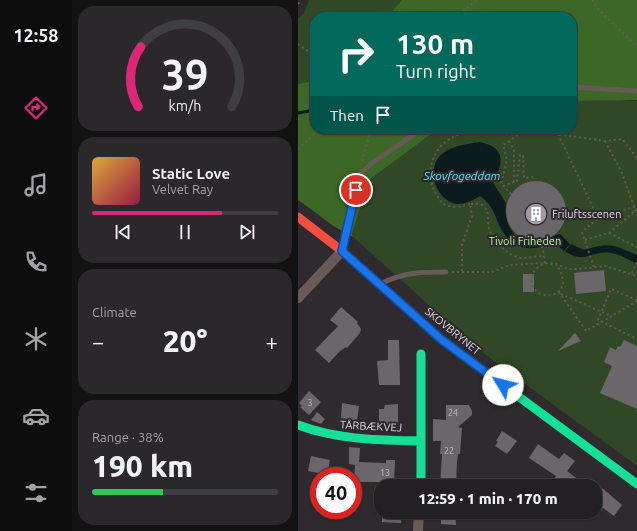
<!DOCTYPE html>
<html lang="en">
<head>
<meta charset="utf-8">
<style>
  :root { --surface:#222022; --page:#2a282a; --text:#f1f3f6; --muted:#a2a3a5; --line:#3f3e40; --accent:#db2777 }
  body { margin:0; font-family:Ubuntu,sans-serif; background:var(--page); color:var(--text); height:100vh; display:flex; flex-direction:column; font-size:15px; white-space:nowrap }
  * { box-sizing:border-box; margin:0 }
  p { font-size:13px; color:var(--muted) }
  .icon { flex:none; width:22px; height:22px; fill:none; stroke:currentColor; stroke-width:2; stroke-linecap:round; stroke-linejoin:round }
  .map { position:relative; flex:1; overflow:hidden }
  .sheet { display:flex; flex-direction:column; gap:6px; padding:6px; background:#131213; width:226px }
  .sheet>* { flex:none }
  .hud { position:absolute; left:12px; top:12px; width:267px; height:122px; border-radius:16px; box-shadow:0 1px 3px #0004,0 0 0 1px var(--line); background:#00695c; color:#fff; overflow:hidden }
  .speed { position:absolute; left:12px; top:467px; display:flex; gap:8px; font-size:20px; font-weight:700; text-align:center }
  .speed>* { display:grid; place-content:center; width:52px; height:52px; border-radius:50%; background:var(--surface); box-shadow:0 1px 3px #0004,0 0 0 1px var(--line); line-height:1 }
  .speed .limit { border:6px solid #d22; background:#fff; color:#111 }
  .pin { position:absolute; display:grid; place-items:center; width:34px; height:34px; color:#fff; margin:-17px; border:2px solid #fff; border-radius:50%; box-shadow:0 1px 4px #0007 }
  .me { position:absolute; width:44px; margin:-22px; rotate:307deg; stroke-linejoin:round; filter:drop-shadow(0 0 3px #0008) }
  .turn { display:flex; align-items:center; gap:14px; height:84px; padding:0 20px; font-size:18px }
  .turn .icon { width:52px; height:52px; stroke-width:2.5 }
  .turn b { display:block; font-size:28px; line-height:34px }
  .then { display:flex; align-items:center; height:38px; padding:0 20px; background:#0003; gap:8px; font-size:15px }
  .big { font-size:30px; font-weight:800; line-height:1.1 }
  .sheet .card { flex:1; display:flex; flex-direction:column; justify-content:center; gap:6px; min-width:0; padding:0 14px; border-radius:16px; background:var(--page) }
  .sheet .dial { align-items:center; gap:0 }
  .dial svg { height:104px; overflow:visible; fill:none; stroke:var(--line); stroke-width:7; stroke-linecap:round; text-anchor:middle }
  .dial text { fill:var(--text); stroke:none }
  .song { display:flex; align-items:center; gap:12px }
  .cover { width:48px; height:48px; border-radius:6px; background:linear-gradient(135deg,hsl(40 70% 55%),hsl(340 70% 35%)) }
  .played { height:4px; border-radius:2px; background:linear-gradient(90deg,var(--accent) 70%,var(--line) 70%) }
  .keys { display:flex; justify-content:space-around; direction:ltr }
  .heat { display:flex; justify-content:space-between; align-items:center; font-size:22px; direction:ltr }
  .charge { height:6px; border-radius:3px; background:linear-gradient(90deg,#34c759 38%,var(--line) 0) }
  .trip { position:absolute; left:76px; top:479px; width:228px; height:40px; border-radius:16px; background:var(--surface); box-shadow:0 1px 3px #0004,0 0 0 1px var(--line); font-weight:800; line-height:40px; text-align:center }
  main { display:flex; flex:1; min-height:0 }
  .tabs { display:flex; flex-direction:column; width:72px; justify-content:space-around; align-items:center; background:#0e0d0e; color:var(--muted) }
  .tabs .icon { width:28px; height:28px }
  .tabs .current { color:var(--accent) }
  .tabs b { font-size:18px; color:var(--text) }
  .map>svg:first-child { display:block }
  .green { fill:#314826 }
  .forest { fill:#3c6726 }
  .water { fill:#0b1b1e }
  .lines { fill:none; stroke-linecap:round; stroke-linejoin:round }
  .stream { stroke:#0b1b1e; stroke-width:3 }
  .building { fill:#6a666a }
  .path { stroke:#645a58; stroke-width:2; stroke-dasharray:2 3; stroke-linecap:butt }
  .lane { stroke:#6a5a57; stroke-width:5 }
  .street { stroke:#6a5a57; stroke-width:10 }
  .fast { stroke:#16e098; stroke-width:9 }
  .jam { stroke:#f24e42; stroke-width:9 }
  .route-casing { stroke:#114b97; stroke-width:10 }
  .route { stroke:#1a73e8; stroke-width:7 }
  .labels { text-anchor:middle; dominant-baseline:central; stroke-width:4; stroke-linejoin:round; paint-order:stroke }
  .number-label { font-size:9px; fill:#c0bcc0 }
  .poi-label { font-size:11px; fill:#ddd9dd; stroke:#2f292f; text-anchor:start }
  .park-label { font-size:11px; fill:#aff691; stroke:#2f292f }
  .street-label { font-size:11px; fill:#ddd9dd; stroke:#2f292f }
  .water-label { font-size:12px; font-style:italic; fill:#57dff4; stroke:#2f292f }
</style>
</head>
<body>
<main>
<nav class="tabs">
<b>12:58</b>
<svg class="icon current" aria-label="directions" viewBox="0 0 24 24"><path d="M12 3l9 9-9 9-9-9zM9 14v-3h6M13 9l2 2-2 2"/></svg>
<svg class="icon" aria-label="music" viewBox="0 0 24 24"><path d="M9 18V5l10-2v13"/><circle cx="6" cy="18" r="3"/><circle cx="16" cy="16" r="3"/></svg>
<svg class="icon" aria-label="phone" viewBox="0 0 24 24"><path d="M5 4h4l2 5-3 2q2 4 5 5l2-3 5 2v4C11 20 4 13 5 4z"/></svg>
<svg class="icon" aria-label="climate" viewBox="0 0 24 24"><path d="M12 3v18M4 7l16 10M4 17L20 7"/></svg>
<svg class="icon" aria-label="car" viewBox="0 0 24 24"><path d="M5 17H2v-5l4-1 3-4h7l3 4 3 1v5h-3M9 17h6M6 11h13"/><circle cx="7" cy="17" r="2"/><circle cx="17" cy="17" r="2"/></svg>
<svg class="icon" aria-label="filters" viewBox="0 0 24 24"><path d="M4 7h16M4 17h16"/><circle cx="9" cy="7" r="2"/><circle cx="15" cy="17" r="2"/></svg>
</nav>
<section class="sheet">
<div class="card dial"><svg viewBox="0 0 100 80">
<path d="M14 69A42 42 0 1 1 86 69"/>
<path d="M14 69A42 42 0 0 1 16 23" stroke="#db2777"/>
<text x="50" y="56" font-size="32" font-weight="700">39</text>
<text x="50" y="72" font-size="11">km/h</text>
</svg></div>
<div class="card">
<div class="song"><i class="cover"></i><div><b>Static Love</b><p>Velvet Ray</p></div></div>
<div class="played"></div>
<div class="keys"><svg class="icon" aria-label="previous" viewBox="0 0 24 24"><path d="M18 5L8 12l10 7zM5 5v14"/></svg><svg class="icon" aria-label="pause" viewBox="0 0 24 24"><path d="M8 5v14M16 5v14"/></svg><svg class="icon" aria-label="next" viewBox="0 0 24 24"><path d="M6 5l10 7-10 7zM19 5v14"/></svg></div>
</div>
<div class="card"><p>Climate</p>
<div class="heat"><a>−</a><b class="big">20°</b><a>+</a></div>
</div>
<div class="card"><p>Range · 38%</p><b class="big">190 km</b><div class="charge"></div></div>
</section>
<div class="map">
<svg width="339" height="531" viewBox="0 0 339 531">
  <rect width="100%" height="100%" fill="#2e2a2e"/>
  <!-- green -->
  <path class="green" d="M11 0H104L89 17H17V80L0 84V19L6 13Z
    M321 100 339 101V466L181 350 55 237 54 234 71 180 140 129H274V101Z"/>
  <!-- forest -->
  <path class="forest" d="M104 0H339V100L274 101V17H89Z
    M17 80V129H140L71 180 54 234 55 237 37 227 0 200V84Z"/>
  <!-- water -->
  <path class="water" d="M182 142C209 148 205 163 195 183L208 203C205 223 216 245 239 243 248 242 254 235 262 234L272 244 266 251C264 249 259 245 256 245 253 244 249 246 246 246 235 249 226 250 216 243 196 230 202 210 182 196 175 200 168 204 160 204 140 202 129 174 140 158 150 146 168 144 182 142Z
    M273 244 286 250C312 242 314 244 339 255V264C330 260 322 254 313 253 293 250 287 265 267 251Z"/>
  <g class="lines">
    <!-- stream -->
    <path class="stream" d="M0 113 17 110"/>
  </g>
  <!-- building -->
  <path class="building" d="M208 211a30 30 0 1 1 60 0a30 30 0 1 1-60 0Z
    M306 270 308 291 278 294 276 273Z
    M225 274H236V292H225Z
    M43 307 60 322 59 323 63 329 62 333 49 348 48 347 41 352 31 363 17 350 40 326 32 320Z
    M277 333 283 341 260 351Z
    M90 340H101L102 385H81L79 361 90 360Z
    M326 340 339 346V409L302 393 314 366 306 362 312 347 318 350 320 346 322 347Z
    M11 391 23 402 11 415 2 407 4 406 1 403Z
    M44 403 61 406 59 421 43 418Z
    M100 404V424H81V409H86L87 405Z
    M148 405H171L174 411V415L160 427 164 428 162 454H160L159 462 158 486H142L144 454H142L143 441H135V419L148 420Z
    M19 412 27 419 23 424 13 420Z
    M204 431 219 441 209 454 197 446 200 442 198 441Z
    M240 444 261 459 266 453 277 461 269 471 289 486H265L256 479 258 476 231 458Z
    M51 447 62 448 61 462 88 463V460H97L96 482H56L57 465 51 464Z
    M13 456 32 460 30 471 26 470 25 474 10 471Z
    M304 488 324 505 316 516 305 508 303 511 297 507V498Z
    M84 512H104L103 523 84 522Z
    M143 512H157L158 525 143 524Z"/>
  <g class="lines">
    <!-- path -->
    <path class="path" d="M294 0 301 10 339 47
      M0 4 3 0
      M157 17 179 0
      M0 44 17 56
      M260 134 300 218
      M211 141 216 150V182L219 181 222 155H225L226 178 237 177
      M307 141 324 173 339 215
      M0 149 22 129
      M64 161 73 129
      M205 186 216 182
      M213 194 203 183 209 160 205 145 220 135 230 130 307 141 324 139 339 158
      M172 204C165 206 158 208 151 206 144 205 141 199 138 194 125 170 136 142 163 134 177 131 203 134 219 135
      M311 233 337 211
      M287 240 311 233 339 247
      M243 241 246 256
      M296 267 284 232 300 218 339 206
      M164 271V245L174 216 172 204C176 204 181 203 184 205 192 210 189 221 191 228 195 241 210 257 224 258 231 258 239 256 246 256L247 263C241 266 234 270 234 279 232 305 283 300 258 264
      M154 272H194L212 265 247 263 258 264 270 269H279L307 266 339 276
      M334 273 339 262
      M261 292 288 331 339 301
      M263 294 313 316
      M339 300 313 289 300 320 339 339"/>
    <!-- lane -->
    <path class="lane" d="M274 87 339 91
      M44 250 60 176 74 163 124 129
      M82 284C107 272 122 272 148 272"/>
    <!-- street -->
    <path class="street" d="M0 298 44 251
      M120 531 121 512"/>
    <!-- fast -->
    <path class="fast" d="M70 274 144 340 339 484
      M123 354V486
      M0 425C40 440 81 440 123 441"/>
    <!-- jam -->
    <path class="jam" d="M0 217 44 251 70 274"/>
  </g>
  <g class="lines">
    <!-- route casing -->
    <g class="route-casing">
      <path id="route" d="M58 190 44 251 144 340 205 385"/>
    </g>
    <!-- route -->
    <use href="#route" class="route"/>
  </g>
  <!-- icons -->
  <defs>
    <g id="building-disc" transform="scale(1.15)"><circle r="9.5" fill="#a09ca0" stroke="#2f292f"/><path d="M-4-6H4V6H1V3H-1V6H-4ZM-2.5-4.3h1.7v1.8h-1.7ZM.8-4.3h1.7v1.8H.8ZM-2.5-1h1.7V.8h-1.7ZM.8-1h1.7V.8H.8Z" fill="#fff"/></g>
  </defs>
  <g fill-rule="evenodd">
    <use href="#building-disc" x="238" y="214"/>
  </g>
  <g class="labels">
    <!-- number labels -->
    <g class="number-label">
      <text x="12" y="403">3</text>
      <text x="155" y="413">24</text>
      <text x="151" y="451">22</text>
      <text x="87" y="473">13</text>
    </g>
    <!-- poi labels -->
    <g class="poi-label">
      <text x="254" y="214">Friluftsscenen</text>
    </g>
    <!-- park labels -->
    <g class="park-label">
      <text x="227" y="241">Tivoli Friheden</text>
    </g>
    <!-- street labels -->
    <g class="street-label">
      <text transform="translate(155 331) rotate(39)">SKOVBRYNET</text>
      <text transform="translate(73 426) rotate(3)">TÅRBÆKVEJ</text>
    </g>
    <!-- water labels -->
    <g class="water-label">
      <text x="164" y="175">Skovfogeddam</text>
    </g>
  </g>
</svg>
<div class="speed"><div class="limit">40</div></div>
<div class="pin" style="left:58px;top:190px;background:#d93025"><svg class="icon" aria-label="arrive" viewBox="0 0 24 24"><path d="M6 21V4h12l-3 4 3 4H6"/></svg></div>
<svg class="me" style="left:205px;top:385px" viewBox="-20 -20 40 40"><circle r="19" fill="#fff"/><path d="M0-13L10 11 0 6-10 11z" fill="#1a73e8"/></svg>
<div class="trip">12:59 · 1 min · 170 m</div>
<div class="hud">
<div class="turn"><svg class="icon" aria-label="right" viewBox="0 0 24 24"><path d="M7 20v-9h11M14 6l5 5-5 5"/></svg><div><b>130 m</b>Turn right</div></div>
<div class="then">Then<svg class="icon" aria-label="arrive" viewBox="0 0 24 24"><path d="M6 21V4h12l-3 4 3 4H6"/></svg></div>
</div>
</div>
</main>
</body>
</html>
